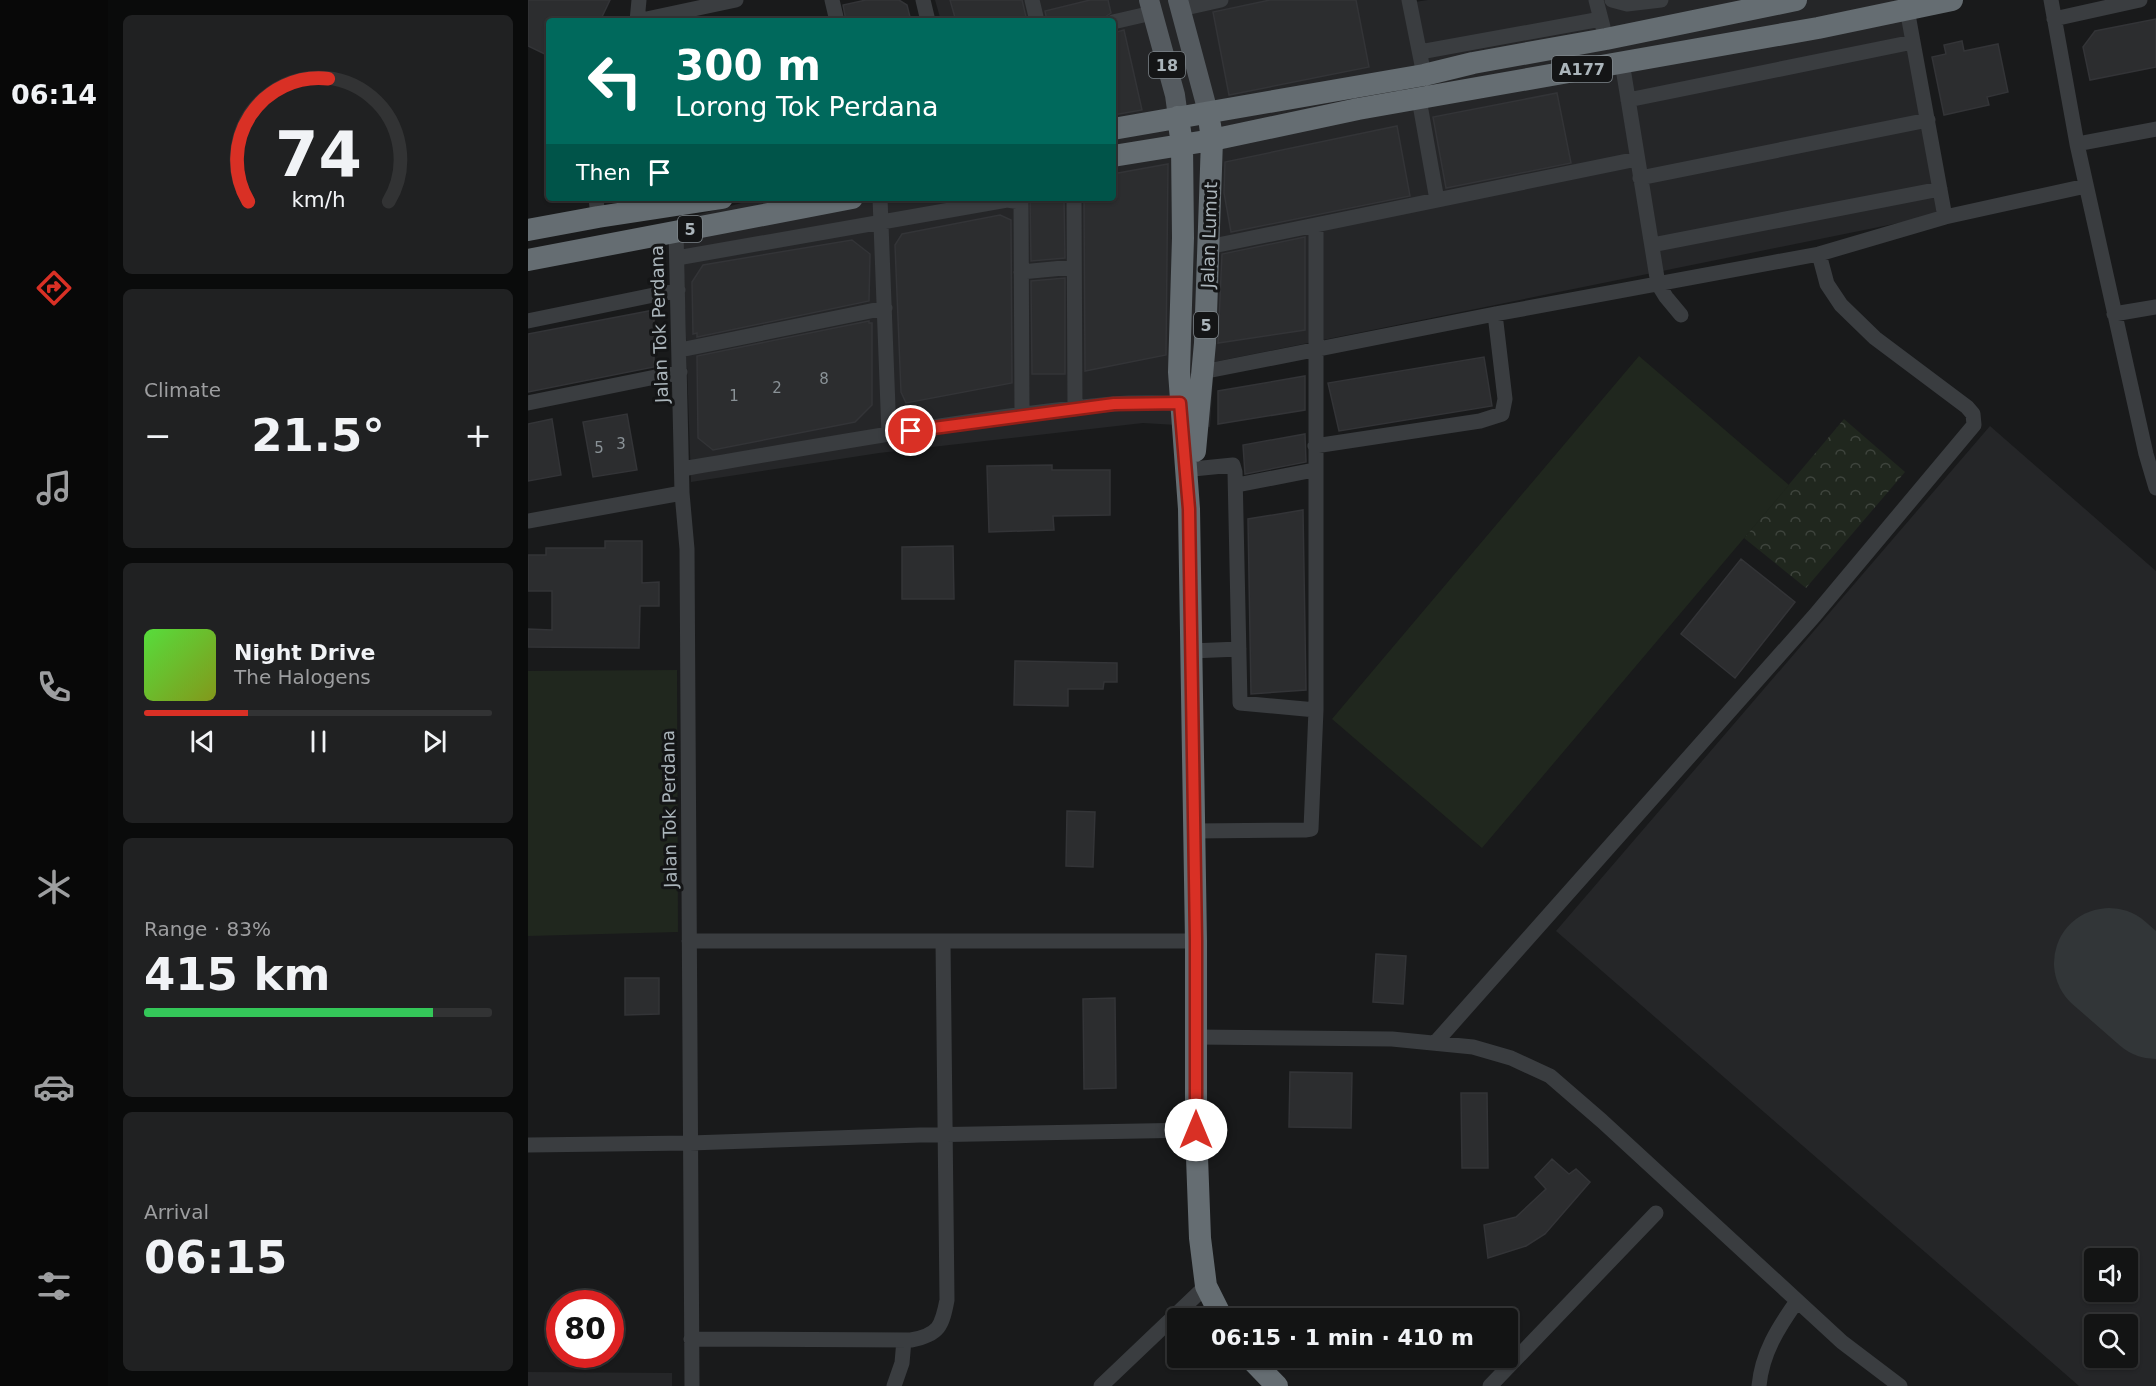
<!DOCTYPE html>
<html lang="en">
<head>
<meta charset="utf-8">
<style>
  :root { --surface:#131414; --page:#202122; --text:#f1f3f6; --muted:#9d9ea0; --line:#323334; --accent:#d93025 }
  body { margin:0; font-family:"DejaVu Sans",sans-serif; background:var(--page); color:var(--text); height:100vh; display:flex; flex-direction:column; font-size:22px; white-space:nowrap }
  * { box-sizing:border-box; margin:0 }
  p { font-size:20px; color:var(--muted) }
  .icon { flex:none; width:33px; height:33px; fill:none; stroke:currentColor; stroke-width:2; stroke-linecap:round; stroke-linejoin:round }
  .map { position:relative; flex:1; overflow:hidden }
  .drawer { display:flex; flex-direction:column; gap:15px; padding:15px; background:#0a0b0b; width:420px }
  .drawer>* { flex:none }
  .banner { position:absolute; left:18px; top:18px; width:570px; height:183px; border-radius:6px; box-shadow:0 2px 4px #0004,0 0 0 2px var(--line); background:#00695c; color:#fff; overflow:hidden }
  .fabs { position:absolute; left:1556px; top:1248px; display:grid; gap:12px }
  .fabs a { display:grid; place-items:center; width:54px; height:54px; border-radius:6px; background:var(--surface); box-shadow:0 2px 4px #0004,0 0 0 2px var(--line); font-size:30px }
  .speed { position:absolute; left:18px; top:1290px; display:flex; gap:12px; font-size:30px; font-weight:700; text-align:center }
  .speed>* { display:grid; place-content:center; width:78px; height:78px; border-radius:50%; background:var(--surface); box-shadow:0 2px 4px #0004,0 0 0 2px var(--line); line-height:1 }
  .speed .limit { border:9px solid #d22; background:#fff; color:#111 }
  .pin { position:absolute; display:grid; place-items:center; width:51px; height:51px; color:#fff; margin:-26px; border:3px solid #fff; border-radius:50%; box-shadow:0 2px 6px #0007 }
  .me { position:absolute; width:66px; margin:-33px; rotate:0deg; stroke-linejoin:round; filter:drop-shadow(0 0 4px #0008) }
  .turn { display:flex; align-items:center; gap:21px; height:126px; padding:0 30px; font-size:27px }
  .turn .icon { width:78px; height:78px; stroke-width:2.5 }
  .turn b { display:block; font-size:42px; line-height:51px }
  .then { display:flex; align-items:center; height:57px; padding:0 30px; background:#0003; gap:12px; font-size:22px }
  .big { font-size:45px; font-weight:800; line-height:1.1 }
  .drawer .card { flex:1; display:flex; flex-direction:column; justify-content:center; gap:9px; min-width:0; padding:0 21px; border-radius:9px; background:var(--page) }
  .drawer .dial { align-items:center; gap:0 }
  .dial svg { height:156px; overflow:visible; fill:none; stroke:var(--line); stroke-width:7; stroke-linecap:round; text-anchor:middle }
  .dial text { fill:var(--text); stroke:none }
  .song { display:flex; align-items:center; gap:18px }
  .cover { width:72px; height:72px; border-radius:9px; background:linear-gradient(135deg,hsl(110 70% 55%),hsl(70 70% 35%)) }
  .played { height:6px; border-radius:3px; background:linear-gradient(90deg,var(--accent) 30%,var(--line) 30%) }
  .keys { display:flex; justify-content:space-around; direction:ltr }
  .heat { display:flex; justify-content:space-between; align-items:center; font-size:33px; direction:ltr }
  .charge { height:9px; border-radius:4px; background:linear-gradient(90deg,#34c759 83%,var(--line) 0) }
  .trip { position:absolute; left:639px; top:1308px; width:351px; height:60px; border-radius:6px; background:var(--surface); box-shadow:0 2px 4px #0004,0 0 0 2px var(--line); font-weight:800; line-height:60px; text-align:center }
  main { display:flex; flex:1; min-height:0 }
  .tab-bar { display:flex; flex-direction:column; width:108px; justify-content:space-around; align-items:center; background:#080808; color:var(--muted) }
  .tab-bar .icon { width:42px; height:42px }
  .tab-bar .selected { color:var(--accent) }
  .tab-bar b { font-size:27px; color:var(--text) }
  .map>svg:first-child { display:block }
  .built { fill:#252628; fill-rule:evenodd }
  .park { fill:url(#park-crowns) }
  .pitch { fill:#20271e }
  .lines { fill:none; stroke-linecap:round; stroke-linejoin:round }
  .runway { stroke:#323638; stroke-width:110 }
  .building { fill:#2c2d2f; stroke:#333437; stroke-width:1.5 }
  .minor { stroke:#3a3d40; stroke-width:15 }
  .major { stroke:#555b60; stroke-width:20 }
  .highway { stroke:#656d72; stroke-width:22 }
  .route-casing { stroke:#8d1f18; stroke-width:15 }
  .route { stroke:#d93025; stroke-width:10 }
  .labels { text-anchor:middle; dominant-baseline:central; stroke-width:6; stroke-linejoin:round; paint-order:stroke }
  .number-label { font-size:15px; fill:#8a9297 }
  .shield { fill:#141516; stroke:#7e858a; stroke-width:1.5 }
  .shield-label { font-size:16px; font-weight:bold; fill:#abb5bb }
  .street-label { font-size:18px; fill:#abb5bb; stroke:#141516 }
</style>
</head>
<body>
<main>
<nav class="tab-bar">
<b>06:14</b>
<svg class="icon selected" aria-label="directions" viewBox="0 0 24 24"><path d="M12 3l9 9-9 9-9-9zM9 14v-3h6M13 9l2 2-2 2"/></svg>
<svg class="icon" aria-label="music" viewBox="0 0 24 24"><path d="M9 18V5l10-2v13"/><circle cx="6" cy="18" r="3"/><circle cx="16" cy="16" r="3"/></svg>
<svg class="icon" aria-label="phone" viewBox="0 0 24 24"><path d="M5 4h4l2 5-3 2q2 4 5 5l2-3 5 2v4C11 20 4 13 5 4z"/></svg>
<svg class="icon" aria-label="climate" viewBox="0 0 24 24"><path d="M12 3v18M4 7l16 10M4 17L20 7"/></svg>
<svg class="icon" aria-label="car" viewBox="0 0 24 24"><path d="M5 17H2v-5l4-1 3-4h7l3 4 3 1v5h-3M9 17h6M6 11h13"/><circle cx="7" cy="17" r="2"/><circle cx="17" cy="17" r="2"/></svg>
<svg class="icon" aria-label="filters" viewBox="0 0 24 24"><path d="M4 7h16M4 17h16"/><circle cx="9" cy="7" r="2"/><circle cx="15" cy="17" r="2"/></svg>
</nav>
<section class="drawer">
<div class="card dial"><svg viewBox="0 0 100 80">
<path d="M14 69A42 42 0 1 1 86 69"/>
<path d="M14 69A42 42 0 0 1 55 6" stroke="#d93025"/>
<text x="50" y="56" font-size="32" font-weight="700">74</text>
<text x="50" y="72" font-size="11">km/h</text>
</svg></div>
<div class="card"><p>Climate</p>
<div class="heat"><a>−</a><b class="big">21.5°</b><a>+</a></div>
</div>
<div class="card">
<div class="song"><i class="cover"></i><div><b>Night Drive</b><p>The Halogens</p></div></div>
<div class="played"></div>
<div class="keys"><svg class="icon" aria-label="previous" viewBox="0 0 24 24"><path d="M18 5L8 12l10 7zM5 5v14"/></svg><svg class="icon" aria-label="pause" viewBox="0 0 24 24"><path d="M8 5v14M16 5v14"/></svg><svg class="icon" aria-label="next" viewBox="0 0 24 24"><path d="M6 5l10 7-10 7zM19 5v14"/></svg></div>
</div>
<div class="card"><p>Range · 83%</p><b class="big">415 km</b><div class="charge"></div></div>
<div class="card"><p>Arrival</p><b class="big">06:15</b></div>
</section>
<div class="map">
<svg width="1628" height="1386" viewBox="0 0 1628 1386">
  <defs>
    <pattern id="park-crowns" width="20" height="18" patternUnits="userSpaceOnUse" patternTransform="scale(1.5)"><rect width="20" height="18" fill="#20271e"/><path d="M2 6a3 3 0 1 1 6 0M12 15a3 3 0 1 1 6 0" fill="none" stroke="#3e443d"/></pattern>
  </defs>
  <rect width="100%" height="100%" fill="#191a1b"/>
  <!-- built -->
  <path class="built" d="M407 0H879L880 3 900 0H1373L1415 214 686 362 682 427 615 423 351 453 163 482 154 219 232 198H585V21H413Z
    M1462 426 1628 571V1386H1551L1028 931ZM1566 1258H1599V1292H1566ZM1566 1324H1599V1358H1566Z
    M0 1372 144 1373V1386H0Z"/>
  <!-- park -->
  <path class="park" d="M1316 419 1377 472 1278 588 1216 538Z"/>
  <!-- pitch -->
  <path class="pitch" d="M1111 356 1261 485 954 848 804 719Z
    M149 670 150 932 0 936V671Z"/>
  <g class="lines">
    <!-- runway -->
    <path class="runway" d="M1581 963 1628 1004"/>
  </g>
  <!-- building -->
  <path class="building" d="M0 0H82L72 21H21V56L0 46Z
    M338 0H371L379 5 383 21H318L315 5Z
    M422 0H494L499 21H428Z
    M562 0H580L583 13 577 17 561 21H519L517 11Z
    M742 0H828L841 67 701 95 685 12Z
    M1628 19V67L1562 80 1555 47 1567 31Z
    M596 30 614 110 585 115V33Z
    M1434 41 1436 51 1470 44 1480 92 1459 97 1461 105 1416 115 1404 57 1418 54 1416 45Z
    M1029 93 1043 163 918 188 905 117Z
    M869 126 882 196 703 232 696 193 697 162Z
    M640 164 638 355 557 371 556 198H585V174Z
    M502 198H536L537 258 503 261Z
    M472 215 483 220 484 383 378 403 373 392 367 245 374 234Z
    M777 237V330L690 343 694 254Z
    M324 240 342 254 341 301 169 337V333L165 334 164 282 175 265Z
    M537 278V374H504L503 281Z
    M126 310V367L0 392V334Z
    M341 321V323H344V405L327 422 185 450 170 438 169 356Z
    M956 357 964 406 811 431 800 383Z
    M777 376V410L690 424V391Z
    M99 414 109 470 65 477 55 422Z
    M24 419 33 475 0 481V424Z
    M777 434 778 462 717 474 715 445Z
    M524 465V470H582V515L525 516 526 530 461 532 459 466Z
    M775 510 778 690 723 694 720 519Z
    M77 541H114V583L131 582V606H112L111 648 0 647V629L24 630V591H0V555H18V548H77Z
    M425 546 426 599H374V547Z
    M1213 559 1267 602 1207 678 1153 634Z
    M487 661 589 663V682H576L575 689H540V706L486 705Z
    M539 811 567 812 565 867 538 866Z
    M848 954 878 956 875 1004 845 1002Z
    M97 978H131V1014L97 1015Z
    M587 998 588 1088 556 1089 555 999Z
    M762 1072 824 1073 823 1128 761 1127Z
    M933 1093H959L960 1168H934Z
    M1024 1159 1041 1174 1048 1169 1062 1182 1017 1234 998 1246 960 1258 956 1225 988 1217 1018 1189 1007 1177Z"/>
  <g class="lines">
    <!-- minor -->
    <path class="minor" d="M304 0 309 21
      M395 0 400 21
      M504 0 509 21
      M881 0 896 75
      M1068 0 1075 27
      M1084 0 1099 4 1133 0
      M1523 0 1549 144 1618 454 1628 488
      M653 9 693 0
      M1379 9 1417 217
      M1526 19 1612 0
      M109 21 208 0
      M109 21 111 0
      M585 22 624 13
      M892 52 1073 19
      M1094 62 1130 284 1138 297 1153 315
      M891 99 909 200
      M1100 100 1385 42
      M1549 144 1628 129
      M1112 178 1400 120
      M68 198 70 217
      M352 198 361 434
      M546 198 547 409
      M148 232 154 493 159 549 164 1386
      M1124 245 1412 189
      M680 247 1109 159
      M149 258 479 200 493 202 494 415
      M493 272 546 267
      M1586 314 1628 307
      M0 321 150 290
      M152 350 357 308
      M674 372 967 314 1291 254 1417 217 1558 186
      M0 403 152 372
      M787 446 952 421 974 414 977 399 967 314
      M154 469C297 445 440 418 584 404 607 402 630 403 653 403
      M665 469 705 465 707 472 712 703 788 710
      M709 485 786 470
      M0 521 154 493
      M663 651 711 649
      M666 831 777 830 783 829 788 710V225
      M161 941H668
      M667 1037 864 1039 945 1047 983 1058 1022 1076 1074 1121 1314 1342 1372 1386
      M907 1043 1287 615 1446 425 1445 414 1439 407 1347 338 1313 305 1299 284 1291 254
      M0 1145 162 1143 392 1135 668 1130
      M163 1339 383 1340C411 1335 414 1326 419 1300L415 941
      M366 1386 374 1363 376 1340
      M573 1386 678 1286
      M962 1386 1128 1213
      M1231 1386C1234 1353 1250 1328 1269 1301"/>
    <!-- major -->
    <path class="major" d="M621 0 647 95 650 117
      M650 0 680 112"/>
    <!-- highway -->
    <path class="highway" d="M650 117 654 145 655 238 651 372 661 509 668 941V1130L672 1238 678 1286 694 1318
      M585 129 896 75 945 63 1078 39 1268 0
      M585 156 684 140 830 109 1290 28 1424 0
      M0 230 70 217 194 198
      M0 260 324 198
      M667 451 677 343 684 140 682 125
      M722 1358 749 1386"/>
  </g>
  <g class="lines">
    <!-- route casing -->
    <g class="route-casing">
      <path id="route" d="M383 431 586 404 652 403 661 509 668 940V1130"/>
    </g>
    <!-- route -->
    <use href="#route" class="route"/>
  </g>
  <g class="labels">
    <!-- number labels -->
    <g class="number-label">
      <text x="296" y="379">8</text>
      <text x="249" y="388">2</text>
      <text x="206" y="396">1</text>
      <text x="93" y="444">3</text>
      <text x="71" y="448">5</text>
    </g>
    <!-- shield labels -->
    <g class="shield">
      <rect x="621" y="52" width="36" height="26" rx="4.5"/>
      <rect x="1024" y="56" width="60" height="26" rx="4.5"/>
      <rect x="150" y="216" width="24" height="26" rx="4.5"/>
      <rect x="666" y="312" width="24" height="26" rx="4.5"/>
    </g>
    <g class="shield-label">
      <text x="639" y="65">18</text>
      <text x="1054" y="69">A177</text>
      <text x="162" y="229">5</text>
      <text x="678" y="325">5</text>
    </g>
    <!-- street labels -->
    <g class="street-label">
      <text transform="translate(681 235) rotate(-88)">Jalan Lumut</text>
      <text transform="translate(131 324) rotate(-92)">Jalan Tok Perdana</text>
      <text transform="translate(141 809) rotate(-91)">Jalan Tok Perdana</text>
    </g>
  </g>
</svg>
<div class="fabs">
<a><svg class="icon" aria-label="sound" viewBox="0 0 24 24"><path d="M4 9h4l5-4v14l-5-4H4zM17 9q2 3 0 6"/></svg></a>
<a><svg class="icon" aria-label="search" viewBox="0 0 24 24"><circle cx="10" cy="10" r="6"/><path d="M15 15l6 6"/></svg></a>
</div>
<div class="speed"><div class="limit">80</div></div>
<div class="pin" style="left:383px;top:431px;background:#d93025"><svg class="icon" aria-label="arrive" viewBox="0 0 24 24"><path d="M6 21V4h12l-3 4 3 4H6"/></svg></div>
<svg class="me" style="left:668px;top:1130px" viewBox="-20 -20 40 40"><circle r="19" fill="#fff"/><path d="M0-13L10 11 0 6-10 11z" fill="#d93025"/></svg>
<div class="trip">06:15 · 1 min · 410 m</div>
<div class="banner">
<div class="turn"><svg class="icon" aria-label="left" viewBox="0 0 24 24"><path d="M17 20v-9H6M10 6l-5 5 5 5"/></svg><div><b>300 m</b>Lorong Tok Perdana</div></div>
<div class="then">Then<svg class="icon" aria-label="arrive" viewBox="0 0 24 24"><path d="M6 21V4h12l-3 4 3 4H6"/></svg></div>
</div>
</div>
</main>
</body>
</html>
